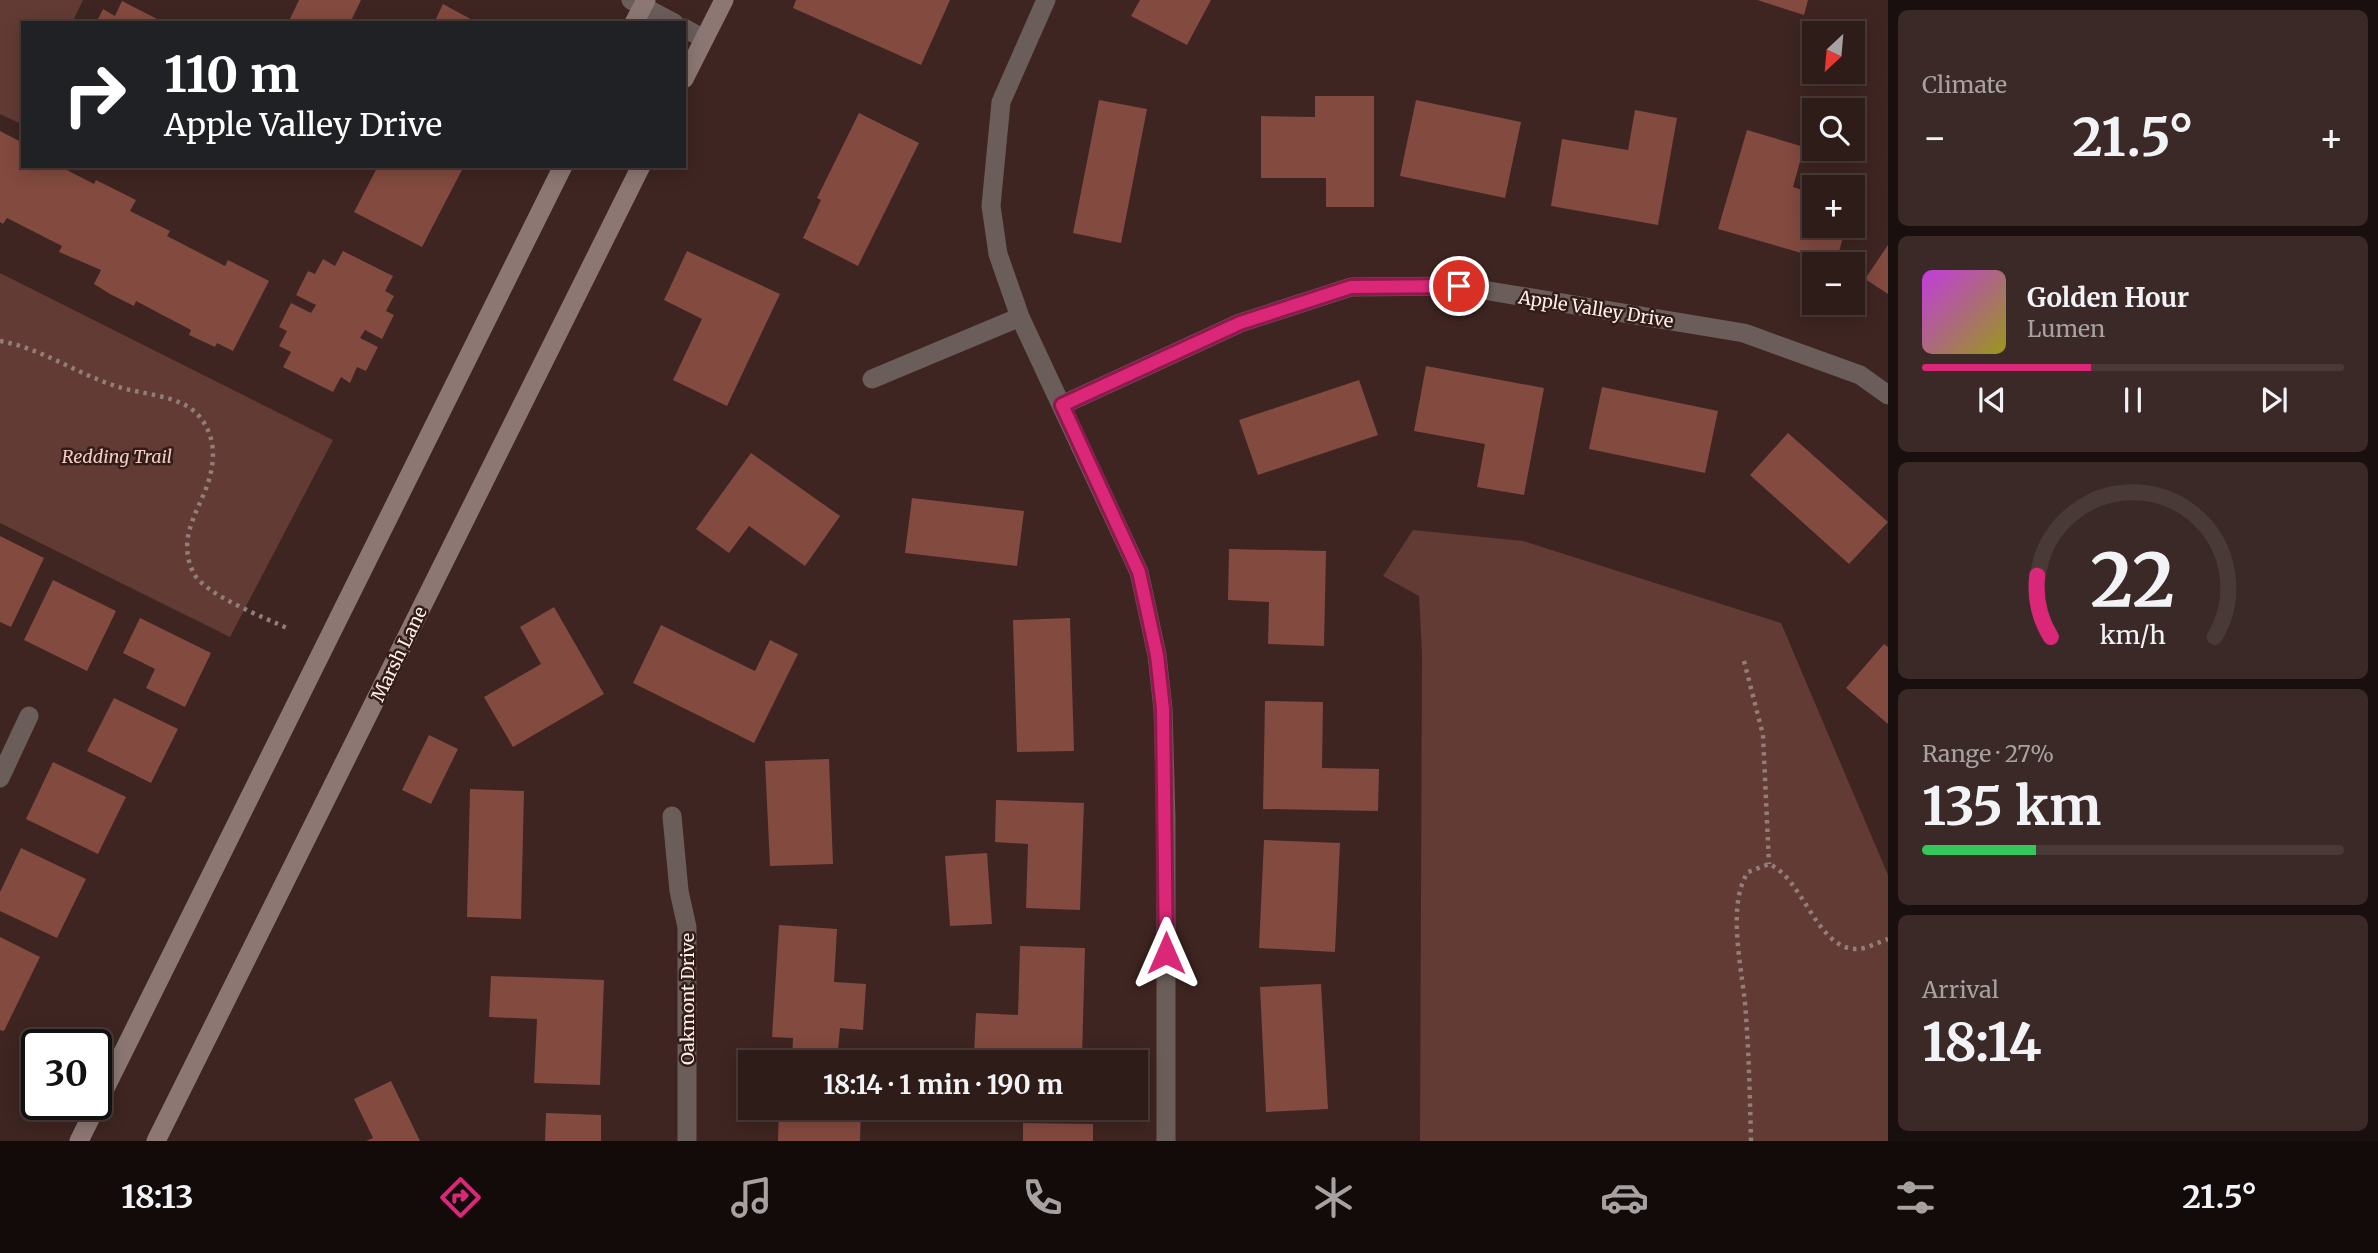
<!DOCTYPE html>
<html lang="en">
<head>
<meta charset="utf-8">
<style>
  :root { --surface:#2e1c19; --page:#3a2926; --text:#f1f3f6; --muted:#a7a1a2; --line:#493a38; --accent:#db2777 }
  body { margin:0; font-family:Merriweather,serif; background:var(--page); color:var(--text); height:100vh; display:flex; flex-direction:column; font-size:26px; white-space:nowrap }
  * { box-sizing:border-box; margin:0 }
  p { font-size:23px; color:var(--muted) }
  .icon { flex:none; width:38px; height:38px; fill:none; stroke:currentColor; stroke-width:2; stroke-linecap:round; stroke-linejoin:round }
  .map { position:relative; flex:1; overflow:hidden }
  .drawer { display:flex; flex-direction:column; gap:10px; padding:10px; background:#190f0e; width:490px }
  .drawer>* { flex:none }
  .guide { position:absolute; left:21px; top:21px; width:665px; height:147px; border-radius:0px; box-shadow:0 4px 18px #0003,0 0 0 2px var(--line); background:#202124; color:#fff; overflow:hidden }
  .needle { width:46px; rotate:206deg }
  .controls { position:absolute; left:1802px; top:21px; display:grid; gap:14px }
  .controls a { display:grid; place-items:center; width:63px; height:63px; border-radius:0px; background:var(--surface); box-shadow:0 4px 18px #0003,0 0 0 2px var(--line); font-size:35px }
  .speed { position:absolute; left:21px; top:1029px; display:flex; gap:14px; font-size:35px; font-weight:700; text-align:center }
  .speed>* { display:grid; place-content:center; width:91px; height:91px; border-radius:50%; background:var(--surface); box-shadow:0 4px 18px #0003,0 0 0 2px var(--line); line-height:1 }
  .speed .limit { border:4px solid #111; border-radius:10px; background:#fff; color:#111 }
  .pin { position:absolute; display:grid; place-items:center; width:60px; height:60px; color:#fff; margin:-30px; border:4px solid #fff; border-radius:50%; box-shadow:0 2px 7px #0007 }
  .me { position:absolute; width:77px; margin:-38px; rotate:0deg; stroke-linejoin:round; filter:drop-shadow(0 0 5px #0008) }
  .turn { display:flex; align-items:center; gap:24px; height:147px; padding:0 28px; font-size:32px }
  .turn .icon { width:91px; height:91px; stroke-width:2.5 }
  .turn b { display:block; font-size:49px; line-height:60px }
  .big { font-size:52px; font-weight:700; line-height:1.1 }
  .drawer .tile { flex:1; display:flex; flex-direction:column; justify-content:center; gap:10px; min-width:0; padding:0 24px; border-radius:10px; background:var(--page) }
  .drawer .dial { align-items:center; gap:0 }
  .dial svg { height:182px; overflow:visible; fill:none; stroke:var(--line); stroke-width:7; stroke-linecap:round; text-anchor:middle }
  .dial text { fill:var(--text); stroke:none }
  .song { display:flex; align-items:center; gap:21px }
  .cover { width:84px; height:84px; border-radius:10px; background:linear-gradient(135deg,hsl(290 70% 55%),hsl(60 70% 35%)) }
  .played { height:7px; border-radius:4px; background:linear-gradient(90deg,var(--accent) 40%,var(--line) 40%) }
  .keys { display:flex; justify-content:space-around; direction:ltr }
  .heat { display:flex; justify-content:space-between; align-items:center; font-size:38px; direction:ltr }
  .charge { height:10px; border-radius:5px; background:linear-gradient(90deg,#34c759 27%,var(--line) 0) }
  .trip { position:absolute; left:738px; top:1050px; width:410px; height:70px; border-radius:0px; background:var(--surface); box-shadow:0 4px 18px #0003,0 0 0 2px var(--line); font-weight:700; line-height:70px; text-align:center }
  .dock { display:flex; height:112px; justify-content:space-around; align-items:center; background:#120b0a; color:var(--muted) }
  .dock .icon { width:49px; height:49px }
  .dock .current { color:var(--accent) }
  .dock b { font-size:32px; color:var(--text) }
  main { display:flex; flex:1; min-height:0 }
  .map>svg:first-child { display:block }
  .green { fill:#623b34 }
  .building { fill:#834a3f }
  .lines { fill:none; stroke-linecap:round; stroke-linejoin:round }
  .path { stroke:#917d79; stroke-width:4.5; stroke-dasharray:3.5 5; stroke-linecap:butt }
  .minor { stroke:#6a5d5a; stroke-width:19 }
  .secondary { stroke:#8c7773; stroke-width:19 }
  .route-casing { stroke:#8e194d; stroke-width:18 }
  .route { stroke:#db2777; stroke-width:12 }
  .labels { text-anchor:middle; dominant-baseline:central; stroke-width:5; stroke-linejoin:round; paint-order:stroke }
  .street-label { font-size:18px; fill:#fdefec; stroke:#331c17 }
  .park-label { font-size:18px; font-style:italic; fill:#f2cdc5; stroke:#331c17 }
</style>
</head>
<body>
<main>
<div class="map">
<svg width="1888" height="1141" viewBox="0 0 1888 1141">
  <rect width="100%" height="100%" fill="#3e2521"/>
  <!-- green -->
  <path class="green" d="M0 0H83L72 23H23L21 124 0 114Z
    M0 273 333 440 230 637 0 523Z
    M1413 530 1523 541 1781 623 1888 875V1141H1420L1422 653 1419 596 1383 576Z"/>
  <!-- building -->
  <path class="building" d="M299 0H361L350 23H288Z
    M796 0H950L921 65 793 8Z
    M1140 0H1211L1187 45 1131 16Z
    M1757 0H1808L1804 15Z
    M122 1 165 23H96L103 9 115 16Z
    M443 4 478 23H434Z
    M1315 96H1374V207H1326V178H1261V116L1315 117Z
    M1099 100 1147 109 1121 243 1073 233Z
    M1416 100 1521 122 1505 198 1400 176Z
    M1635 110 1677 118 1658 225 1551 206 1562 139 1628 150Z
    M859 113 919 143 858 266 803 238 821 200 817 198Z
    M1747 130 1804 147 1793 187 1815 194V226H1846L1836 263 1718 229Z
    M0 131 23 143V166H59L94 184 96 180 136 200 130 211 170 231 167 236 225 266 228 260 269 281 233 351 217 343 215 347 189 335 191 330 136 301 134 306 110 294 94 284 101 270 59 252 62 246 7 218 3 224 0 222Z
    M378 166H464L422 247 354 212Z
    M1888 245V294L1865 279Z
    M343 251 393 276 385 291 394 296 386 311 394 315 382 339 365 330 360 338 378 347 366 371 357 367 350 383 341 377 333 392 283 367 291 352 279 346 287 331 279 327 291 303 311 313 316 305 296 295 308 271 315 274 323 259 335 266Z
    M687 251 780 294 727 406 673 380 702 319 664 300Z
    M1426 366 1544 388 1524 495 1477 487 1485 444 1414 431Z
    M1359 380 1378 435 1258 475 1239 420Z
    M1602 387 1718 411 1705 473 1589 449Z
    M1788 433 1888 522 1849 564 1750 475Z
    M751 453 840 516 805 566 749 526 729 553 696 529Z
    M912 498 1024 511 1017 566 905 553Z
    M0 536 44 558 11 627 0 622Z
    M1229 549 1326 551 1324 646 1268 644 1269 602 1228 600Z
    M53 580 116 611 87 671 24 640Z
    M554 607 604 694 513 747 484 697 541 664 520 627Z
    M140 618 211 653 185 707 146 688 155 669 123 653Z
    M1070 618 1074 751 1017 752 1013 620Z
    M661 625 755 671 770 640 798 654 754 743 633 683Z
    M1884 644 1888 647V724L1846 688Z
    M114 698 178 729 151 783 87 751Z
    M1265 701 1323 702 1322 768 1379 769 1378 811 1263 809Z
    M429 735 458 749 431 804 402 790Z
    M829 759 833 864 770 866 765 761Z
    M53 762 126 797 98 854 26 819Z
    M470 789 524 791 521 919 467 917Z
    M996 800 1084 803 1080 910 1026 908 1028 844 995 842Z
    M1264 840 1340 843 1335 952 1259 948Z
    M21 848 86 879 57 938 0 911V892Z
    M987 853 992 924 950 926 945 856Z
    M779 925 837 929 834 982 866 984 863 1030 840 1028 837 1062 792 1060 793 1038 772 1037Z
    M0 937 40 957 4 1031 0 1030Z
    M1020 946 1085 948 1082 1059 974 1055 976 1013 1018 1015Z
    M491 976 604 980 600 1085 534 1083 537 1019 489 1017Z
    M1321 984 1328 1109 1266 1112 1260 987Z
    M391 1081 420 1141H366L373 1138 354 1099Z
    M779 1108H861L860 1141H778Z
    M546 1113 601 1115V1141H545Z
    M1023 1123 1093 1124V1141H1023Z"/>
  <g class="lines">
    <!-- path -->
    <path class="path" d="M0 341C44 349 78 375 119 387 144 395 181 395 199 416 211 430 215 448 212 466 207 504 174 531 193 572 204 595 266 618 289 629
      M1744 661 1763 735 1769 864
      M1751 1141C1750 1099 1749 1058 1746 1016 1744 975 1725 907 1748 872L1769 864C1803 878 1817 950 1857 949 1866 949 1879 942 1888 939"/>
    <!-- minor -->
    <path class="minor" d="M631 0 674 23
      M1046 0 1001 102 991 206 998 254 1020 317 1139 572 1157 655 1163 709 1166 819V1141
      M684 28 704 39
      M872 379 1020 317
      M1062 405 1240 323 1351 287 1459 286 1744 333 1860 375 1888 395
      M0 778 29 716
      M672 816 679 891 687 927V1141"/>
    <!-- secondary -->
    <path class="secondary" d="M634 23 646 0
      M684 79 724 0
      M79 1141 563 166
      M156 1141 641 166"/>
  </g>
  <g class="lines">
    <!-- route casing -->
    <g class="route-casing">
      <path id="route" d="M1166 953 1163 709 1157 655 1139 572 1062 405 1240 323 1351 287 1459 286"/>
    </g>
    <!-- route -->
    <use href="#route" class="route"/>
  </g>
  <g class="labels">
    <!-- street labels -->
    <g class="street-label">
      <text transform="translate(1596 309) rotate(9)">Apple Valley Drive</text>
      <text transform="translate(399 654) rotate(-64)">Marsh Lane</text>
      <text transform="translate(687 999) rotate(-90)">Oakmont Drive</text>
    </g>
    <!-- park labels -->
    <g class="park-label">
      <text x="117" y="456">Redding Trail</text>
    </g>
  </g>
</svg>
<div class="controls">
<a><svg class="needle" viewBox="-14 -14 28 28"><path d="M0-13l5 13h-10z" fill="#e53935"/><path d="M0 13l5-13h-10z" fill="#a7a1a2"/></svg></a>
<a><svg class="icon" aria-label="search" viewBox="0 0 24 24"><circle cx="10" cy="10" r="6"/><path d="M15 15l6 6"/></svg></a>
<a>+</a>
<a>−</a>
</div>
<div class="speed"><div class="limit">30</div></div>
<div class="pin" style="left:1459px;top:286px;background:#d93025"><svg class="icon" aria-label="arrive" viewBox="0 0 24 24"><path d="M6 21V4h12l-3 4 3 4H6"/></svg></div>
<svg class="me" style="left:1166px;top:953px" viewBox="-20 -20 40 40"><path d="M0-17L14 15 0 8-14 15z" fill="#db2777" stroke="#fff" stroke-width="4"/></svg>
<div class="trip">18:14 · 1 min · 190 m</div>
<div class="guide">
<div class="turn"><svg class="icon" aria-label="right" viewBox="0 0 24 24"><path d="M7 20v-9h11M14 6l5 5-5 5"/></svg><div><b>110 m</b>Apple Valley Drive</div></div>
</div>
</div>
<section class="drawer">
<div class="tile"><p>Climate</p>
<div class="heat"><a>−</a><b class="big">21.5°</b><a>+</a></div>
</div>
<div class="tile">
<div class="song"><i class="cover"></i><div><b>Golden Hour</b><p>Lumen</p></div></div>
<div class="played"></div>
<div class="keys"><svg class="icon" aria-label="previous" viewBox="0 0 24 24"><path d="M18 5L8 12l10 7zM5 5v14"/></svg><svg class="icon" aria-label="pause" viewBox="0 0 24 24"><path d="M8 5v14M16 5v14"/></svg><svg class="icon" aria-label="next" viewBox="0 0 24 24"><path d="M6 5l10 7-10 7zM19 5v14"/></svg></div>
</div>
<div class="tile dial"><svg viewBox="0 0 100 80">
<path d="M14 69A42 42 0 1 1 86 69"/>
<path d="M14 69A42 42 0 0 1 8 42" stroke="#db2777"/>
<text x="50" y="56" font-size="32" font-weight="700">22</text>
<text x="50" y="72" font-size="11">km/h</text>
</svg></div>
<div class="tile"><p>Range · 27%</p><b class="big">135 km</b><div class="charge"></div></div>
<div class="tile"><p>Arrival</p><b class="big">18:14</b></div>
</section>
</main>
<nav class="dock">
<b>18:13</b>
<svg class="icon current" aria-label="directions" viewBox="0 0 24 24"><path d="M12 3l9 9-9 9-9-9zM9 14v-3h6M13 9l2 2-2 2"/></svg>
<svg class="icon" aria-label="music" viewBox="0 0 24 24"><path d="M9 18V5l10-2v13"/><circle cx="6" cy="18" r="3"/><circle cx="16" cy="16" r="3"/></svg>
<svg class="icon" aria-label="phone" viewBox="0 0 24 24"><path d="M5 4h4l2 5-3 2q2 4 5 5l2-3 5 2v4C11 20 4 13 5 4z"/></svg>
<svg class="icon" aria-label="climate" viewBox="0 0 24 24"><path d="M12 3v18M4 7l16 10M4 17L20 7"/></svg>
<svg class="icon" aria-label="car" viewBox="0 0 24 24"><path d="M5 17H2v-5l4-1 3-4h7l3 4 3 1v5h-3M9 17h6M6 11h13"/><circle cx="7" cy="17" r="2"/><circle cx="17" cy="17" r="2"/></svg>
<svg class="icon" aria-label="filters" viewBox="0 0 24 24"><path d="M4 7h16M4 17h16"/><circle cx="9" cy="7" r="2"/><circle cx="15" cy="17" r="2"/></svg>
<b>21.5°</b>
</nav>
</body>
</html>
